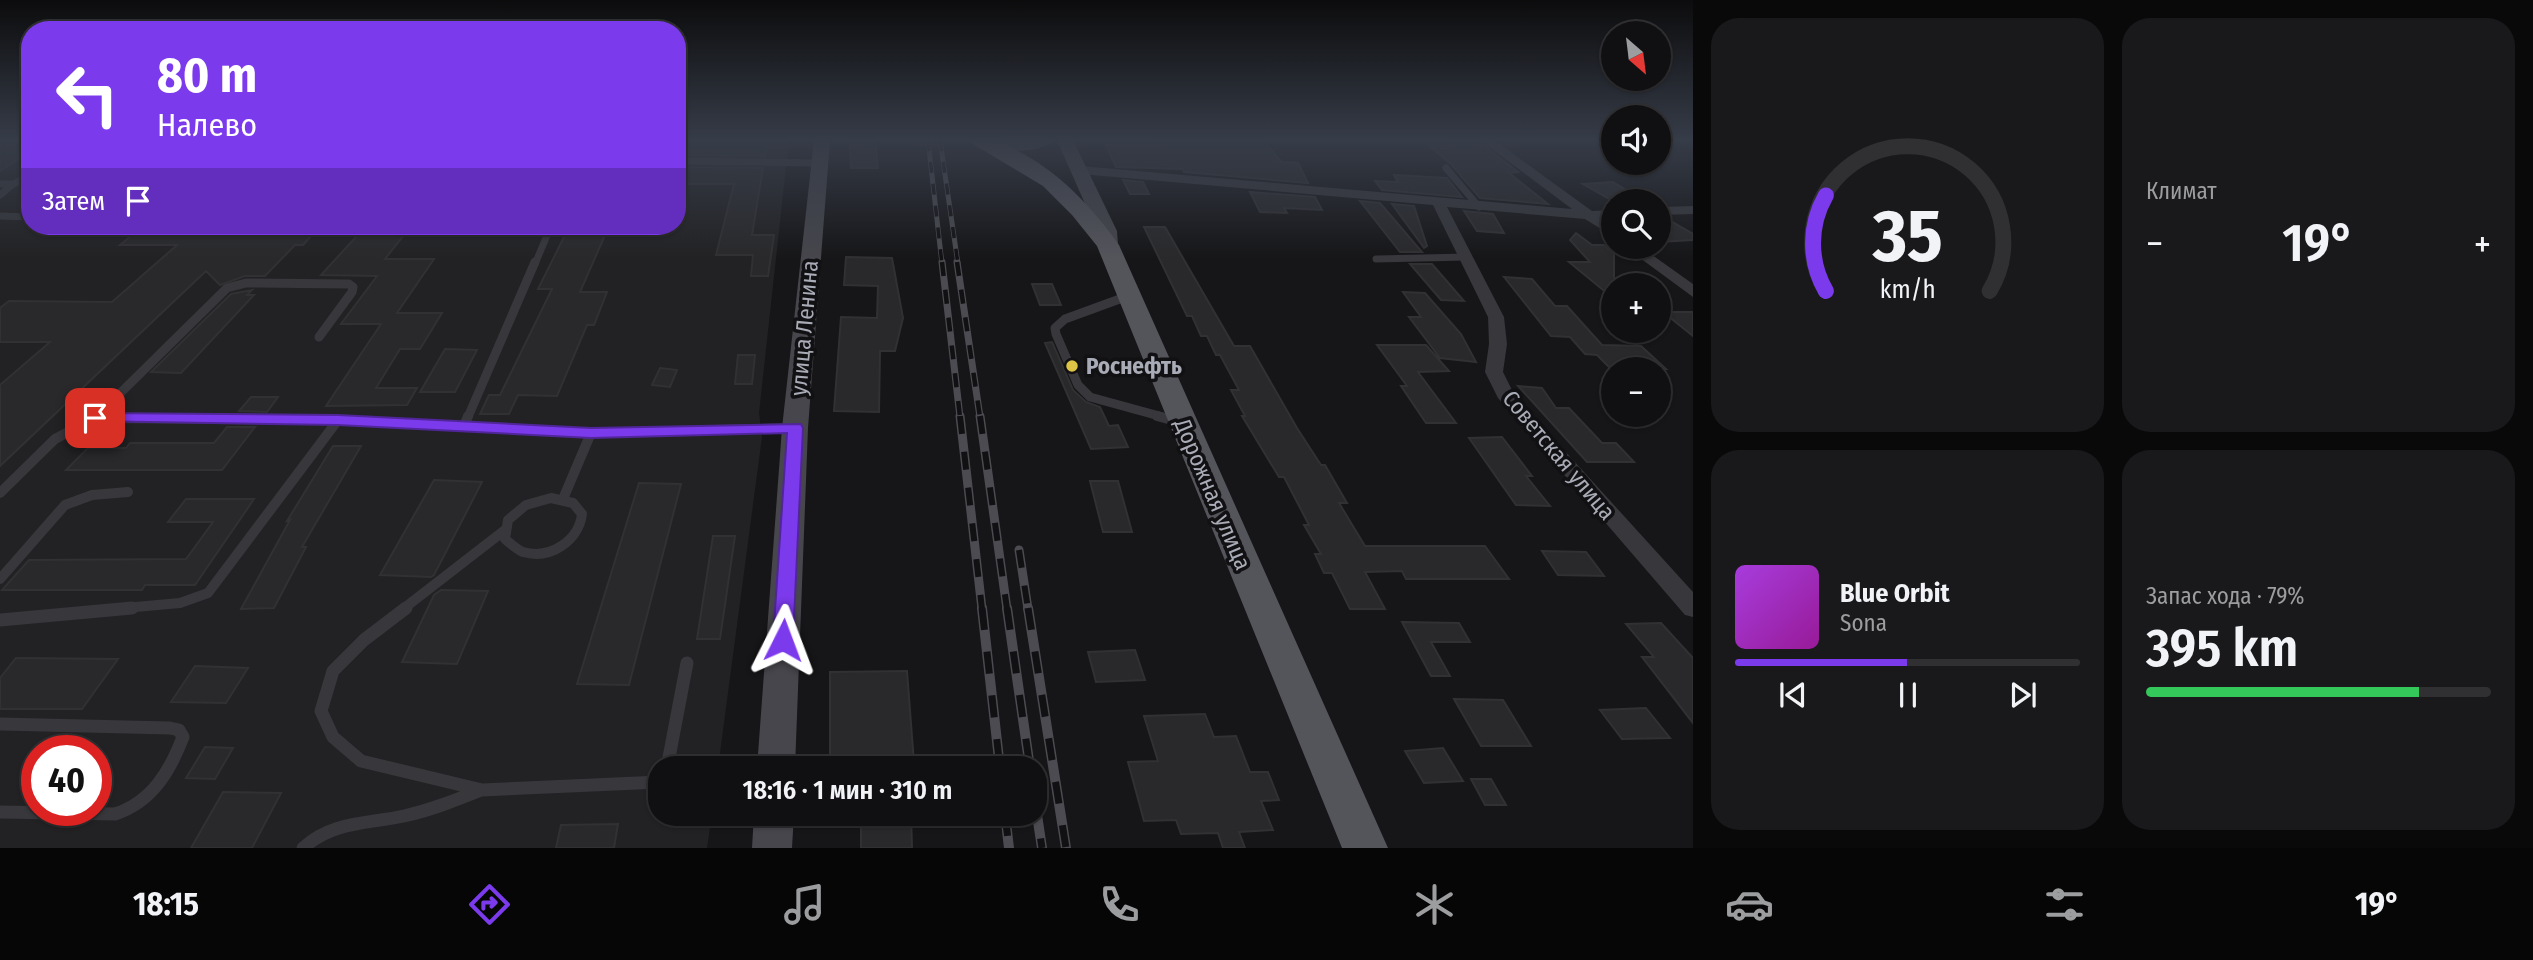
<!DOCTYPE html>
<html lang="ru">
<head>
<meta charset="utf-8">
<style>
  :root { --surface:#101012; --page:#19191b; --text:#f1f3f6; --muted:#9c9d9f; --line:#303032; --accent:#7c3aed }
  body { margin:0; font-family:"Fira Sans Condensed",sans-serif; background:var(--page); color:var(--text); height:100vh; display:flex; flex-direction:column; font-size:26px; white-space:nowrap }
  * { box-sizing:border-box; margin:0 }
  p { font-size:23px; color:var(--muted) }
  .icon { flex:none; width:38px; height:38px; fill:none; stroke:currentColor; stroke-width:2; stroke-linecap:round; stroke-linejoin:round }
  .map { position:relative; flex:1; overflow:hidden }
  .panel { display:flex; flex-direction:column; gap:18px; padding:18px; background:#09090a; width:840px }
  .panel>* { flex:none }
  .hud { position:absolute; left:21px; top:21px; width:665px; height:214px; border-radius:28px; box-shadow:0 2px 5px #0004,0 0 0 2px var(--line); background:#7c3aed; color:#fff; overflow:hidden }
  .needle { width:46px; rotate:152deg }
  .controls { position:absolute; left:1601px; top:21px; display:grid; gap:14px }
  .controls a { display:grid; place-items:center; width:70px; height:70px; border-radius:50%; background:var(--surface); box-shadow:0 2px 5px #0004,0 0 0 2px var(--line); font-size:35px }
  .speed { position:absolute; left:21px; top:735px; display:flex; gap:14px; font-size:35px; font-weight:700; text-align:center }
  .speed>* { display:grid; place-content:center; width:91px; height:91px; border-radius:50%; background:var(--surface); box-shadow:0 2px 5px #0004,0 0 0 2px var(--line); line-height:1 }
  .speed .limit { border:10px solid #d22; background:#fff; color:#111 }
  .pin { position:absolute; display:grid; place-items:center; width:60px; height:60px; color:#fff; margin:-30px; border-radius:14px; box-shadow:0 4px 10px #0006 }
  .me { position:absolute; width:77px; margin:-38px; rotate:3deg; stroke-linejoin:round; filter:drop-shadow(0 0 5px #0008) }
  .turn { display:flex; align-items:center; gap:24px; height:147px; padding:0 21px; font-size:32px }
  .turn .icon { width:91px; height:91px; stroke-width:2.5 }
  .turn b { display:block; font-size:49px; line-height:60px }
  .then { display:flex; align-items:center; height:66px; padding:0 21px; background:#0003; gap:14px; font-size:26px }
  .big { font-size:52px; font-weight:600; line-height:1.1 }
  .panel .tile { flex:1; display:flex; flex-direction:column; justify-content:center; gap:10px; min-width:0; padding:0 24px; border-radius:28px; background:var(--page) }
  .panel .dial { align-items:center; gap:0 }
  .dial svg { height:182px; overflow:visible; fill:none; stroke:var(--line); stroke-width:7; stroke-linecap:round; text-anchor:middle }
  .dial text { fill:var(--text); stroke:none }
  .song { display:flex; align-items:center; gap:21px }
  .cover { width:84px; height:84px; border-radius:10px; background:linear-gradient(135deg,hsl(280 70% 55%),hsl(300 70% 35%)) }
  .played { height:7px; border-radius:4px; background:linear-gradient(90deg,var(--accent) 50%,var(--line) 50%) }
  .keys { display:flex; justify-content:space-around; direction:ltr }
  .heat { display:flex; justify-content:space-between; align-items:center; font-size:38px; direction:ltr }
  .charge { height:10px; border-radius:5px; background:linear-gradient(90deg,#34c759 79%,var(--line) 0) }
  .panel .tiles { flex:1; display:grid; gap:18px; grid-template-columns:repeat(2,1fr) }
  .trip { position:absolute; left:648px; top:756px; width:399px; height:70px; border-radius:28px; background:var(--surface); box-shadow:0 2px 5px #0004,0 0 0 2px var(--line); font-weight:600; line-height:70px; text-align:center }
  .menu { display:flex; height:112px; justify-content:space-around; align-items:center; background:#060607; color:var(--muted) }
  .menu .icon { width:49px; height:49px }
  .menu .selected { color:var(--accent) }
  .menu b { font-size:32px; color:var(--text) }
  main { display:flex; flex:1; min-height:0 }
  .map>svg:first-child { display:block }
  .built { fill:#222224; fill-rule:evenodd }
  .building { fill:#29292b; stroke:#313033; stroke-width:2 }
  .lines { fill:none; stroke-linecap:round; stroke-linejoin:round }
  .lane-far3 { stroke:#37373c; stroke-width:7 }
  .lane-far2 { stroke:#37373c; stroke-width:9 }
  .lane-far1 { stroke:#37373c; stroke-width:10 }
  .lane { stroke:#37373c; stroke-width:13 }
  .street { fill:#37373c; fill-rule:evenodd }
  .secondary { fill:#46464c; fill-rule:evenodd }
  .primary { fill:#54545b; fill-rule:evenodd }
  .rail-far3-casing { stroke:#4b4b51; stroke-width:5 }
  .rail-far2-casing { stroke:#4b4b51; stroke-width:7 }
  .rail-far1-casing { stroke:#4b4b51; stroke-width:9 }
  .rail-casing { stroke:#4b4b51; stroke-width:10 }
  .rail-far3 { stroke:#111113; stroke-width:3.5; stroke-dasharray:11; stroke-linecap:butt }
  .rail-far2 { stroke:#111113; stroke-width:4.5; stroke-dasharray:14; stroke-linecap:butt }
  .rail-far1 { stroke:#111113; stroke-width:6; stroke-dasharray:18; stroke-linecap:butt }
  .rail { stroke:#111113; stroke-width:7; stroke-dasharray:22; stroke-linecap:butt }
  .route { fill:#7c3aed; stroke:#51269a; stroke-width:2 }
  .poi-dot { fill:#dfc346; stroke:#111113; stroke-width:2.5 }
  .labels { text-anchor:middle; dominant-baseline:central; stroke-width:7; stroke-linejoin:round; paint-order:stroke }
  .street-label { font-size:23px; fill:#a9abb6; stroke:#111113 }
  .poi-label { font-size:23px; font-weight:bold; fill:#a9abb6; stroke:#111113; text-anchor:start }
</style>
</head>
<body>
<main>
<div class="map">
<svg width="1693" height="848" viewBox="0 0 1693 848">
  <rect width="100%" height="100%" fill="#161618"/>
  <!-- built -->
  <path class="built" d="M0 140H30V226H677V140H789L759 413 762 437 718 768H660V814H712L707 848H0ZM37 751H96V810H37Z"/>
  <!-- building -->
  <path class="building" d="M677 140H768L765 156 677 155Z
    M850 140H875L878 168H851Z
    M1151 140H1262L1282 162 1298 163 1308 183 1184 172 1183 169 1116 167 1106 145H1155Z
    M1478 141 1518 172 1509 173 1548 204 1480 198 1451 164 1428 145 1456 146 1450 142Z
    M30 142V152L0 171V143Z
    M677 167 763 168 752 235H774L768 276H751L753 255H716L734 184H677Z
    M1394 175 1447 178 1462 197 1382 190 1375 181 1398 182Z
    M1123 180 1143 182 1149 194H1130Z
    M1613 182 1644 201H1613L1583 184Z
    M1250 192 1315 197 1322 210 1284 208 1287 213 1260 212Z
    M1360 201 1380 203 1422 252H1400Z
    M1392 204 1414 206 1427 246 1424 248Z
    M1464 211 1493 214 1504 233 1477 231Z
    M1664 217 1693 234V240L1659 242V218Z
    M143 226H320L303 245H295L265 276H245L220 285 206 271 0 466V385L50 342H0V308L9 301 112 302 177 245H120Z
    M366 226H411L385 259H434L397 313H442L420 349H400L376 388H417L407 405 326 406 381 324H341L377 276 321 275Z
    M609 226 580 292H607L594 325H587L557 396 518 395 509 414H480L489 395H500L552 289H538L569 227Z
    M1144 227H1165L1234 346H1250L1297 428 1321 465H1325L1347 503H1339L1365 546H1485L1509 579H1406L1402 571 1365 572 1385 609H1350L1332 573H1324L1315 554H1321L1304 525H1309L1284 477H1279L1242 416H1245L1231 390H1239L1220 355H1216L1207 336H1201L1192 316H1187Z
    M1576 233 1592 245H1604L1614 254V299L1569 262H1590L1570 240Z
    M846 257 892 258 903 318 895 351H880L879 412 834 411 841 317 877 318 878 286 844 285Z
    M1410 264H1432L1464 301 1441 300Z
    M1504 277 1532 279 1555 306H1567L1602 345 1641 346 1666 369H1611L1597 355 1585 354 1570 337 1551 336Z
    M1032 284H1052L1061 305H1040Z
    M252 290 247 295H254L181 373 151 372 231 294Z
    M1403 292 1425 293 1461 334 1476 362 1440 358 1409 317H1421Z
    M1663 312H1693V336Z
    M1052 342 1073 390 1086 402 1100 407 1109 426 1118 425 1128 447 1091 449 1045 343Z
    M1377 345H1426L1449 371 1418 372 1456 423H1426L1401 386H1407Z
    M445 349 477 350 455 392H420Z
    M738 355H755L752 384H735Z
    M660 368 677 370 670 387 652 385Z
    M1518 386 1542 388 1556 408H1569L1602 443H1616L1634 462H1587Z
    M251 397H278L267 412 239 411Z
    M227 427H255L222 470H66L88 448H126L130 443H214Z
    M1502 437 1532 476H1526L1550 506 1516 505 1469 438Z
    M333 446H361L302 547H306L274 608 241 609 290 520 287 521Z
    M434 480 482 482 434 575 431 577 380 575Z
    M1090 481H1118L1132 532H1103Z
    M639 483 681 484 629 685 577 684Z
    M186 499H254L195 585H145L142 590H2L29 560 186 559 213 522H168Z
    M713 536H735L720 639H697Z
    M1542 551 1586 552 1604 576 1558 575Z
    M441 590 488 591 457 664 402 662 434 595Z
    M1402 622 1459 623 1470 642H1431L1450 676H1431Z
    M1661 623 1693 658V723L1642 657H1654L1626 624Z
    M1135 650 1145 680 1096 682 1088 652Z
    M16 658 118 659 82 709H0V678Z
    M195 666 248 668 226 703 171 702Z
    M907 671 914 763 830 765V672Z
    M1454 699 1503 700 1531 746H1481Z
    M1646 708 1670 738 1622 739 1600 710Z
    M1205 714 1214 737 1236 736 1250 772H1268L1279 800 1261 801 1273 830 1239 832 1245 848H1223L1218 833 1181 834 1176 820 1144 821 1128 762 1158 761 1144 716Z
    M205 747 233 748 215 779 186 778Z
    M1443 748 1463 781 1424 783 1405 751Z
    M1471 779H1491L1506 805H1485Z
    M223 792 281 793 252 848H191Z
    M861 814H911L912 848H861Z
    M618 824 614 848H556L561 825Z"/>
  <g class="lines">
    <!-- lane-far3 -->
    <path class="lane-far3" d="M677 161 819 163
      M1446 168 1479 207
      M0 184H14L30 175
      M0 195 13 184
      M0 216 30 217
      M1376 259 1467 257
      M535 264 551 226"/>
    <!-- lane-far2 -->
    <path class="lane-far2" d="M1128 296 1065 319 1055 328 1056 334 1078 385 1090 397 1163 417
      M96 417 227 288 246 283 349 284 353 287 352 292 319 337
      M468 417 535 262"/>
    <!-- lane-far1 -->
    <path class="lane-far1" d="M1157 416 1179 422
      M95 418 97 416
      M464 426 468 416
      M0 493 55 439 95 418 338 420 591 433 795 428
      M551 498 573 503 582 514C579 540 551 560 523 552 517 550 511 544 505 539L508 520 526 505Z
      M563 499 591 433
      M0 579 65 505 92 495 128 492
      M113 609 180 603 208 593 338 420
      M403 609 505 530"/>
    <!-- lane -->
    <path class="lane" d="M406 608 364 640 333 671 321 711 333 737 361 761 482 790 660 782
      M0 620 132 608
      M0 724 170 728 179 730 183 737C170 771 152 802 115 814L0 812
      M667 768 687 663
      M303 848C333 821 367 824 404 816 431 810 456 800 481 790"/>
    <!-- street -->
    <path class="street" d="M1480 140H1494L1592 211 1614 210V218L1603 219 1614 226V237L1585 219 1447 207 1504 317 1507 344 1503 372 1515 396 1693 592V617L1685 615 1498 398 1485 372 1489 344 1488 317 1433 205 1080 174 1074 170 1080 166 1572 209Z
      M1693 206V214L1659 215V207Z
      M1625 247H1641L1693 284V297Z"/>
    <!-- secondary -->
    <path class="secondary" d="M814 140H830L808 428 795 768H757L782 428Z
      M974 140H1054C1040 155 987 154 974 140Z
      M1057 140H1073L1117 231 1118 245 1115 249H1101L1097 231Z
      M754 814H794L792 848H752Z"/>
    <!-- primary -->
    <path class="primary" d="M966 140C974 140 985 138 993 141 1044 156 1090 203 1119 245L1388 848H1342L1097 246 1072 215 1043 186Z"/>
    <!-- rail-far3 casing -->
    <g class="rail-far3-casing">
      <path id="rail-far3" d="M928 140 942 264
        M940 140 958 264"/>
    </g>
    <!-- rail-far2 casing -->
    <g class="rail-far2-casing">
      <path id="rail-far2" d="M942 262 960 417
        M957 262 980 417"/>
    </g>
    <!-- rail-far1 casing -->
    <g class="rail-far1-casing">
      <path id="rail-far1" d="M960 416 982 609
        M980 416 1007 609
        M1019 550 1028 609"/>
    </g>
    <!-- rail casing -->
    <g class="rail-casing">
      <path id="rail" d="M982 608 1000 768
        M1007 608 1030 768
        M1028 608 1066 848
        M1034 795 1042 848
        M1005 814 1009 848"/>
    </g>
    <!-- rail-far3 -->
    <use href="#rail-far3" class="rail-far3"/>
    <!-- rail-far2 -->
    <use href="#rail-far2" class="rail-far2"/>
    <!-- rail-far1 -->
    <use href="#rail-far1" class="rail-far1"/>
    <!-- rail -->
    <use href="#rail" class="rail"/>
  </g>
  <!-- sky -->
  <linearGradient id="sky" x2="0" y2="1"><stop stop-color="#0c0c0d"/><stop offset="0.54" stop-color="#363c48"/><stop offset="1" stop-color="#363c48" stop-opacity="0"/></linearGradient>
  <rect width="1693" height="259" fill="url(#sky)"/>
  <!-- route -->
  <path class="route" d="M95 413 338 415 591 428 801 424 803 428 793 640 790 646H776L773 640 787 433 591 438 338 425 89 421 87 418Z"/>
  <!-- markers -->
  <circle class="poi-dot" cx="1072" cy="366" r="7"/>
  <g class="labels">
    <!-- street labels -->
    <g class="street-label">
      <text transform="translate(804 328) rotate(-85)">улица Ленина</text>
      <text transform="translate(1559 455) rotate(50)">Советская улица</text>
      <text transform="translate(1213 494) rotate(67)">Дорожная улица</text>
    </g>
    <!-- poi labels -->
    <g class="poi-label">
      <text x="1086" y="366">Роснефть</text>
    </g>
  </g>
</svg>
<div class="controls">
<a><svg class="needle" viewBox="-14 -14 28 28"><path d="M0-13l5 13h-10z" fill="#e53935"/><path d="M0 13l5-13h-10z" fill="#9c9d9f"/></svg></a>
<a><svg class="icon" aria-label="sound" viewBox="0 0 24 24"><path d="M4 9h4l5-4v14l-5-4H4zM17 9q2 3 0 6"/></svg></a>
<a><svg class="icon" aria-label="search" viewBox="0 0 24 24"><circle cx="10" cy="10" r="6"/><path d="M15 15l6 6"/></svg></a>
<a>+</a>
<a>−</a>
</div>
<div class="speed"><div class="limit">40</div></div>
<div class="pin" style="left:95px;top:418px;background:#d93025"><svg class="icon" aria-label="arrive" viewBox="0 0 24 24"><path d="M6 21V4h12l-3 4 3 4H6"/></svg></div>
<svg class="me" style="left:783px;top:640px" viewBox="-20 -20 40 40"><path d="M0-17L14 15 0 8-14 15z" fill="#7c3aed" stroke="#fff" stroke-width="4"/></svg>
<div class="trip">18:16 · 1 мин · 310 m</div>
<div class="hud">
<div class="turn"><svg class="icon" aria-label="left" viewBox="0 0 24 24"><path d="M17 20v-9H6M10 6l-5 5 5 5"/></svg><div><b>80 m</b>Налево</div></div>
<div class="then">Затем<svg class="icon" aria-label="arrive" viewBox="0 0 24 24"><path d="M6 21V4h12l-3 4 3 4H6"/></svg></div>
</div>
</div>
<section class="panel">
<div class="tiles">
<div class="tile dial"><svg viewBox="0 0 100 80">
<path d="M14 69A42 42 0 1 1 86 69"/>
<path d="M14 69A42 42 0 0 1 14 27" stroke="#7c3aed"/>
<text x="50" y="56" font-size="32" font-weight="700">35</text>
<text x="50" y="72" font-size="11">km/h</text>
</svg></div>
<div class="tile"><p>Климат</p>
<div class="heat"><a>−</a><b class="big">19°</b><a>+</a></div>
</div>
<div class="tile">
<div class="song"><i class="cover"></i><div><b>Blue Orbit</b><p>Sona</p></div></div>
<div class="played"></div>
<div class="keys"><svg class="icon" aria-label="previous" viewBox="0 0 24 24"><path d="M18 5L8 12l10 7zM5 5v14"/></svg><svg class="icon" aria-label="pause" viewBox="0 0 24 24"><path d="M8 5v14M16 5v14"/></svg><svg class="icon" aria-label="next" viewBox="0 0 24 24"><path d="M6 5l10 7-10 7zM19 5v14"/></svg></div>
</div>
<div class="tile"><p>Запас хода · 79%</p><b class="big">395 km</b><div class="charge"></div></div>
</div>
</section>
</main>
<nav class="menu">
<b>18:15</b>
<svg class="icon selected" aria-label="directions" viewBox="0 0 24 24"><path d="M12 3l9 9-9 9-9-9zM9 14v-3h6M13 9l2 2-2 2"/></svg>
<svg class="icon" aria-label="music" viewBox="0 0 24 24"><path d="M9 18V5l10-2v13"/><circle cx="6" cy="18" r="3"/><circle cx="16" cy="16" r="3"/></svg>
<svg class="icon" aria-label="phone" viewBox="0 0 24 24"><path d="M5 4h4l2 5-3 2q2 4 5 5l2-3 5 2v4C11 20 4 13 5 4z"/></svg>
<svg class="icon" aria-label="climate" viewBox="0 0 24 24"><path d="M12 3v18M4 7l16 10M4 17L20 7"/></svg>
<svg class="icon" aria-label="car" viewBox="0 0 24 24"><path d="M5 17H2v-5l4-1 3-4h7l3 4 3 1v5h-3M9 17h6M6 11h13"/><circle cx="7" cy="17" r="2"/><circle cx="17" cy="17" r="2"/></svg>
<svg class="icon" aria-label="filters" viewBox="0 0 24 24"><path d="M4 7h16M4 17h16"/><circle cx="9" cy="7" r="2"/><circle cx="15" cy="17" r="2"/></svg>
<b>19°</b>
</nav>
</body>
</html>
